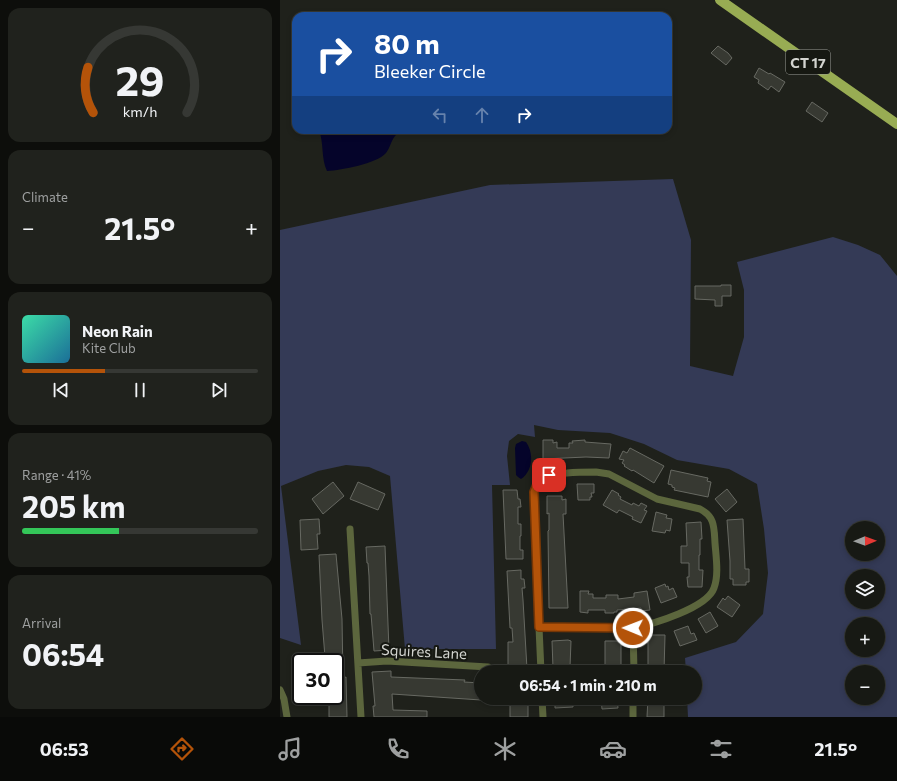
<!DOCTYPE html>
<html lang="en">
<head>
<meta charset="utf-8">
<style>
  :root { --surface:#171914; --page:#20221d; --text:#f1f3f6; --muted:#9ea0a0; --line:#363834; --accent:#b45309 }
  body { margin:0; font-family:Commissioner,sans-serif; background:var(--page); color:var(--text); height:100vh; display:flex; flex-direction:column; font-size:15px; white-space:nowrap }
  * { box-sizing:border-box; margin:0 }
  p { font-size:13px; color:var(--muted) }
  .icon { flex:none; width:22px; height:22px; fill:none; stroke:currentColor; stroke-width:2; stroke-linecap:round; stroke-linejoin:round }
  .map { position:relative; flex:1; overflow:hidden }
  .panel { display:flex; flex-direction:column; gap:8px; padding:8px; background:#0d0e0b; width:280px }
  .panel>* { flex:none }
  .guide { position:absolute; left:12px; top:12px; width:380px; height:122px; border-radius:12px; box-shadow:0 2px 6px #0003,0 0 0 1px var(--line); background:#1a4fa0; color:#fff; overflow:hidden }
  .needle { width:26px; rotate:89deg }
  .buttons { position:absolute; left:565px; top:521px; display:grid; gap:8px }
  .buttons a { display:grid; place-items:center; width:40px; height:40px; border-radius:50%; background:var(--surface); box-shadow:0 2px 6px #0003,0 0 0 1px var(--line); font-size:20px }
  .speed { position:absolute; left:12px; top:653px; display:flex; gap:8px; font-size:20px; font-weight:700; text-align:center }
  .speed>* { display:grid; place-content:center; width:52px; height:52px; border-radius:50%; background:var(--surface); box-shadow:0 2px 6px #0003,0 0 0 1px var(--line); line-height:1 }
  .speed .limit { border:2px solid #111; border-radius:6px; background:#fff; color:#111 }
  .pin { position:absolute; display:grid; place-items:center; width:34px; height:34px; color:#fff; margin:-17px; border-radius:8px; box-shadow:0 2px 6px #0006 }
  .me { position:absolute; width:44px; margin:-22px; rotate:271deg; stroke-linejoin:round; filter:drop-shadow(0 0 3px #0008) }
  .turn { display:flex; align-items:center; gap:14px; height:84px; padding:0 16px; font-size:18px }
  .turn .icon { width:52px; height:52px; stroke-width:2.5 }
  .turn b { display:block; font-size:28px; line-height:34px }
  .lanes { display:flex; align-items:center; height:38px; padding:0 16px; background:#0003; justify-content:center; gap:20px; direction:ltr }
  .lanes .off { opacity:.35 }
  .big { font-size:30px; font-weight:700; line-height:1.1 }
  .panel .widget { flex:1; display:flex; flex-direction:column; justify-content:center; gap:6px; min-width:0; padding:0 14px; border-radius:12px; background:var(--page) }
  .panel .dial { align-items:center; gap:0 }
  .dial svg { height:104px; overflow:visible; fill:none; stroke:var(--line); stroke-width:7; stroke-linecap:round; text-anchor:middle }
  .dial text { fill:var(--text); stroke:none }
  .song { display:flex; align-items:center; gap:12px }
  .cover { width:48px; height:48px; border-radius:6px; background:linear-gradient(135deg,hsl(160 70% 55%),hsl(200 70% 35%)) }
  .played { height:4px; border-radius:2px; background:linear-gradient(90deg,var(--accent) 35%,var(--line) 35%) }
  .keys { display:flex; justify-content:space-around; direction:ltr }
  .heat { display:flex; justify-content:space-between; align-items:center; font-size:22px; direction:ltr }
  .charge { height:6px; border-radius:3px; background:linear-gradient(90deg,#34c759 41%,var(--line) 0) }
  .trip { position:absolute; left:194px; top:665px; width:228px; height:40px; border-radius:20px; background:var(--surface); box-shadow:0 2px 6px #0003,0 0 0 1px var(--line); font-weight:700; line-height:40px; text-align:center }
  .menu { display:flex; height:64px; justify-content:space-around; align-items:center; background:#090a08; color:var(--muted) }
  .menu .icon { width:28px; height:28px }
  .menu .on { color:var(--accent) }
  .menu b { font-size:18px; color:var(--text) }
  main { display:flex; flex:1; min-height:0 }
  .map>svg:first-child { display:block }
  .green { fill:#343a56; fill-rule:evenodd }
  .water { fill:#05042a }
  .building { fill:#373932; stroke:#676962 }
  .lines { fill:none; stroke-linecap:round; stroke-linejoin:round }
  .minor { stroke:#5c663d; stroke-width:7 }
  .primary { stroke:#98ac53; stroke-width:10 }
  .route-casing { stroke:#753606; stroke-width:10 }
  .route { stroke:#b45309; stroke-width:7 }
  .labels { text-anchor:middle; dominant-baseline:central; stroke-width:4; stroke-linejoin:round; paint-order:stroke }
  .shield { fill:#161812; stroke:#9a9c97; stroke-width:1 }
  .shield-label { font-size:14px; font-weight:bold; fill:#d3d4d0 }
  .street-label { font-size:15px; fill:#d3d4d0; stroke:#161812 }
</style>
</head>
<body>
<main>
<section class="panel">
<div class="widget dial"><svg viewBox="0 0 100 80">
<path d="M14 69A42 42 0 1 1 86 69"/>
<path d="M14 69A42 42 0 0 1 10 34" stroke="#b45309"/>
<text x="50" y="56" font-size="32" font-weight="700">29</text>
<text x="50" y="72" font-size="11">km/h</text>
</svg></div>
<div class="widget"><p>Climate</p>
<div class="heat"><a>−</a><b class="big">21.5°</b><a>+</a></div>
</div>
<div class="widget">
<div class="song"><i class="cover"></i><div><b>Neon Rain</b><p>Kite Club</p></div></div>
<div class="played"></div>
<div class="keys"><svg class="icon" aria-label="previous" viewBox="0 0 24 24"><path d="M18 5L8 12l10 7zM5 5v14"/></svg><svg class="icon" aria-label="pause" viewBox="0 0 24 24"><path d="M8 5v14M16 5v14"/></svg><svg class="icon" aria-label="next" viewBox="0 0 24 24"><path d="M6 5l10 7-10 7zM19 5v14"/></svg></div>
</div>
<div class="widget"><p>Range · 41%</p><b class="big">205 km</b><div class="charge"></div></div>
<div class="widget"><p>Arrival</p><b class="big">06:54</b></div>
</section>
<div class="map">
<svg width="617" height="717" viewBox="0 0 617 717">
  <rect width="100%" height="100%" fill="#1f211b"/>
  <!-- green -->
  <path class="green" d="M393 179 411 240 410 366 453 376 464 337V290L457 262 553 237 578 245 600 255 617 276V717H408L407 698H415V672H406L405 658 456 642 483 614 488 573 484 529 477 484 449 469 397 460 364 444 330 433 278 430 254 425 255 437 238 434 229 441 227 456 230 485H212L216 649H125L110 476 89 467 66 465 38 471 1 486 21 645 0 638V230L210 185ZM572 528H598V554H572ZM572 576H598V602H572ZM572 624H598V650H572ZM572 672H598V698H572Z"/>
  <!-- water -->
  <path class="water" d="M39 130H126C123 133 118 133 115 136 111 141 110 148 106 153 96 164 62 170 47 171 41 159 44 143 39 130Z
    M242 441 246 442C254 453 253 471 241 479L238 477 236 475 235 448 236 444Z"/>
  <!-- building -->
  <path class="building" d="M438 46 448 53 452 58 446 65 431 53Z
    M479 68 489 74 490 73 505 82 499 92 491 86 488 90 478 83 479 80 474 77Z
    M532 102 548 113 542 122 526 111Z
    M441 285H451V296H442V306H435V300L415 299V286H441Z
    M263 440H273V443L277 442V448H289V443H293L292 441 305 440V442L331 444 329 458 306 457 263 459Z
    M350 448 384 466 374 483 353 470 352 471 344 466 345 465 342 463 344 460 339 459 343 451 347 453Z
    M391 470 428 478 427 481 431 482 428 497 394 490 395 488 392 487V485L388 484Z
    M53 482 64 496 43 514 32 499Z
    M78 482 105 494 98 510 70 499Z
    M297 484H314V493H311L312 497H310V500H298Z
    M447 489 457 502 446 512 435 499Z
    M223 490H237L238 499H240L241 507H238V524H241V536H240V550H243V559H226Z
    M332 490 339 494 338 495 341 497 340 499 352 505 353 503 359 506 361 503 367 506 364 510 367 511 361 523 352 519 353 517 339 510 337 513 323 505Z
    M267 496H282V500L286 499V514H283L288 608H269L268 531 269 530V513L267 514Z
    M376 512 387 515 386 518 392 519 390 531 386 530 385 533 372 531Z
    M39 519 40 534H37L38 549 21 550 20 520Z
    M463 519 465 569H469V582H466V585H453V579H450V561L447 520Z
    M421 522 422 539H420V555H419V570H423L422 587H408L407 577H409V563H401V546H407L406 523Z
    M105 546 109 650 94 651 91 614H90L89 576 88 563H87L86 547Z
    M56 554 62 619 63 678 66 677 67 717H49V701H55V657H45L42 620 39 555Z
    M241 570V579H244L245 588H242L243 600 247 669 228 670V642H233L232 628H230L227 571Z
    M385 584 386 587 388 586 389 590 393 588 397 597 381 603 375 588Z
    M300 591H309L308 594H313V598H326V595H338V599L354 597V593L367 591 370 610 361 611V608L337 610V612H334V613H325V610H308V613L300 612Z
    M448 596 460 605 452 617 437 607 443 598 445 600Z
    M430 612 438 626 426 633 418 619Z
    M408 626 411 634 414 633 417 640 400 646 394 631Z
    M368 635H385L384 672H368Z
    M288 640 291 641 290 667 273 668 272 641Z
    M325 641H341V668H325Z
    M111 671V677L185 680 184 682 201 683V700L112 694 113 710 147 711V717H94L93 706H95L92 672Z
    M230 698H248V717H230Z
    M275 698H293V707L275 708Z
    M321 698H337L338 708 322 709Z
    M368 698H384V717H367Z"/>
  <g class="lines">
    <!-- minor -->
    <path class="minor" d="M316 472 329 474 377 499 420 509C435 517 434 527 435 543 436 557 439 575 434 588 427 608 373 624 353 628L259 627 254 497C255 475 269 474 287 473 297 472 306 472 316 472Z
      M70 529 81 717
      M259 627 261 672
      M353 628 354 672
      M78 663 107 661 208 667
      M0 690 4 699 7 717
      M262 698 263 717
      M353 717V698"/>
    <!-- primary -->
    <path class="primary" d="M440 0 617 124"/>
  </g>
  <g class="lines">
    <!-- route casing -->
    <g class="route-casing">
      <path id="route" d="M269 475 258 482 254 492 259 627 353 628"/>
    </g>
    <!-- route -->
    <use href="#route" class="route"/>
  </g>
  <g class="labels">
    <!-- shield labels -->
    <rect class="shield" x="506" y="50" width="44" height="24" rx="3"/>
    <g class="shield-label">
      <text x="528" y="62">CT 17</text>
    </g>
    <!-- street labels -->
    <g class="street-label">
      <text transform="translate(144 651) rotate(3)">Squires Lane</text>
    </g>
  </g>
</svg>
<div class="buttons">
<a><svg class="needle" viewBox="-14 -14 28 28"><path d="M0-13l5 13h-10z" fill="#e53935"/><path d="M0 13l5-13h-10z" fill="#9ea0a0"/></svg></a>
<a><svg class="icon" aria-label="layers" viewBox="0 0 24 24"><path d="M12 4l9 5-9 5-9-5zM3 14l9 5 9-5"/></svg></a>
<a>+</a>
<a>−</a>
</div>
<div class="speed"><div class="limit">30</div></div>
<div class="pin" style="left:269px;top:475px;background:#d93025"><svg class="icon" aria-label="arrive" viewBox="0 0 24 24"><path d="M6 21V4h12l-3 4 3 4H6"/></svg></div>
<svg class="me" style="left:353px;top:628px" viewBox="-20 -20 40 40"><circle r="17" fill="#b45309" stroke="#fff" stroke-width="3"/><path d="M0-11L8 9 0 5-8 9z" fill="#fff"/></svg>
<div class="trip">06:54 · 1 min · 210 m</div>
<div class="guide">
<div class="turn"><svg class="icon" aria-label="right" viewBox="0 0 24 24"><path d="M7 20v-9h11M14 6l5 5-5 5"/></svg><div><b>80 m</b>Bleeker Circle</div></div>
<div class="lanes"><svg class="icon off" aria-label="left" viewBox="0 0 24 24"><path d="M17 20v-9H6M10 6l-5 5 5 5"/></svg><svg class="icon off" aria-label="ahead" viewBox="0 0 24 24"><path d="M12 20V5M6 11l6-6 6 6"/></svg><svg class="icon" aria-label="right" viewBox="0 0 24 24"><path d="M7 20v-9h11M14 6l5 5-5 5"/></svg></div>
</div>
</div>
</main>
<nav class="menu">
<b>06:53</b>
<svg class="icon on" aria-label="directions" viewBox="0 0 24 24"><path d="M12 3l9 9-9 9-9-9zM9 14v-3h6M13 9l2 2-2 2"/></svg>
<svg class="icon" aria-label="music" viewBox="0 0 24 24"><path d="M9 18V5l10-2v13"/><circle cx="6" cy="18" r="3"/><circle cx="16" cy="16" r="3"/></svg>
<svg class="icon" aria-label="phone" viewBox="0 0 24 24"><path d="M5 4h4l2 5-3 2q2 4 5 5l2-3 5 2v4C11 20 4 13 5 4z"/></svg>
<svg class="icon" aria-label="climate" viewBox="0 0 24 24"><path d="M12 3v18M4 7l16 10M4 17L20 7"/></svg>
<svg class="icon" aria-label="car" viewBox="0 0 24 24"><path d="M5 17H2v-5l4-1 3-4h7l3 4 3 1v5h-3M9 17h6M6 11h13"/><circle cx="7" cy="17" r="2"/><circle cx="17" cy="17" r="2"/></svg>
<svg class="icon" aria-label="filters" viewBox="0 0 24 24"><path d="M4 7h16M4 17h16"/><circle cx="9" cy="7" r="2"/><circle cx="15" cy="17" r="2"/></svg>
<b>21.5°</b>
</nav>
</body>
</html>
